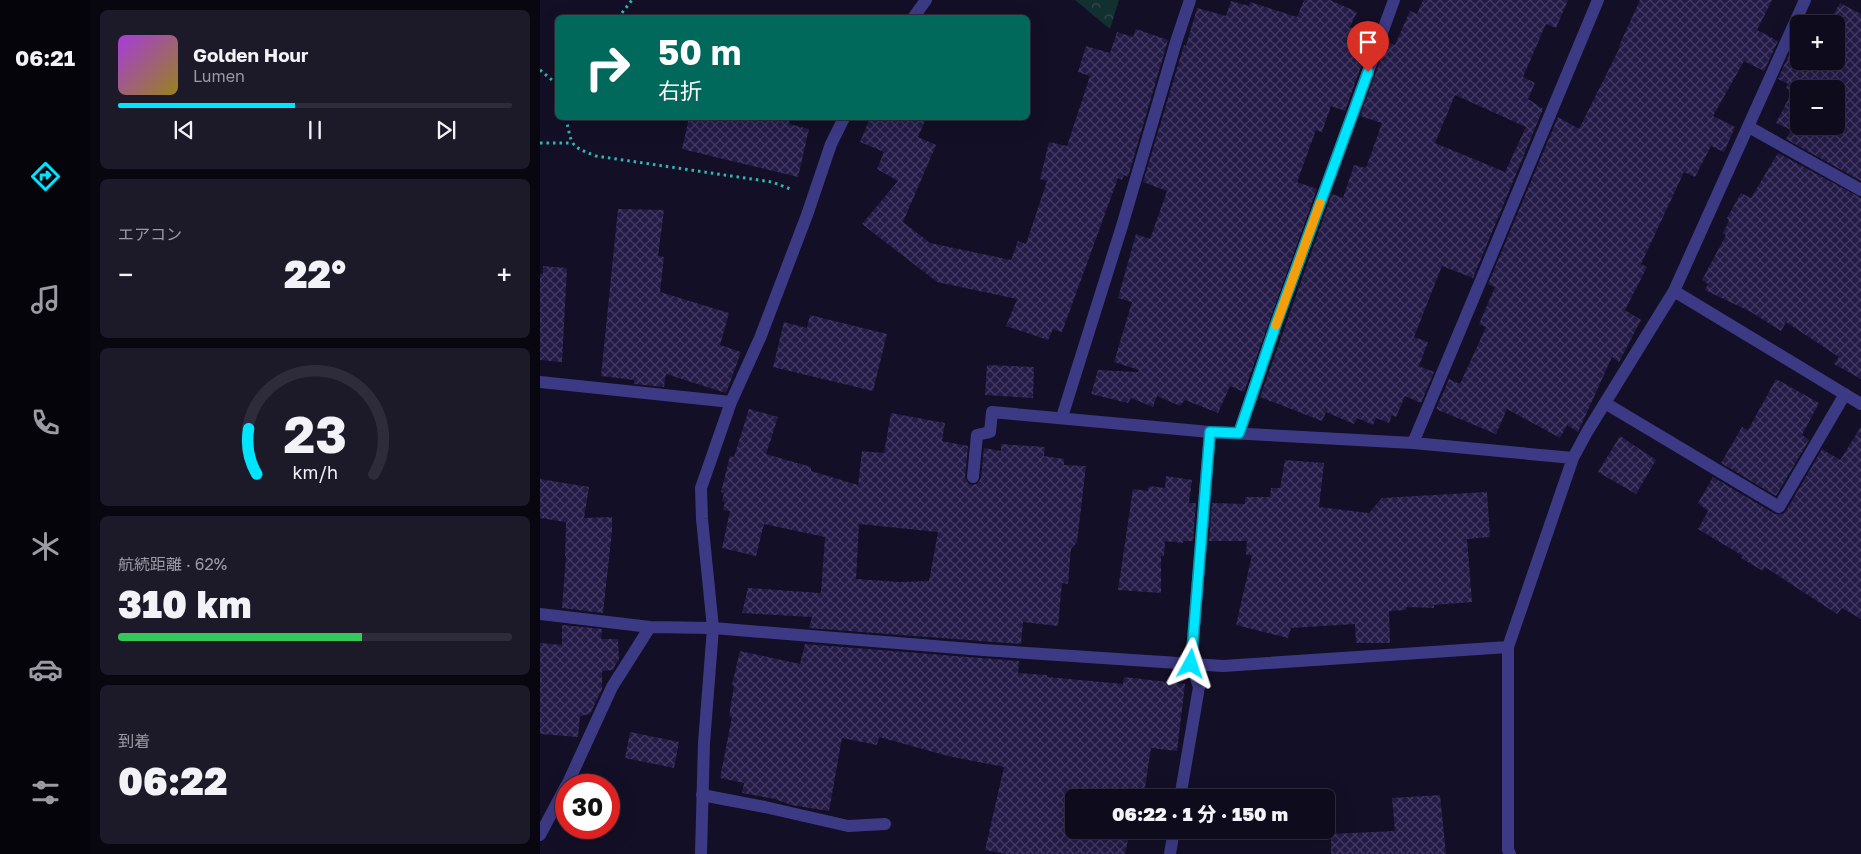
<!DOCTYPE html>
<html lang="ja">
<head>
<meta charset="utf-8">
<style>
  :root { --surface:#0e0b1c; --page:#1c1929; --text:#f1f3f6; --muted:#9b9ba3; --line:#2e2b3b; --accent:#00e5ff }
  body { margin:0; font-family:"Golos Text","Noto Sans JP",sans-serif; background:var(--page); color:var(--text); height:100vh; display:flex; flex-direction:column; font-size:19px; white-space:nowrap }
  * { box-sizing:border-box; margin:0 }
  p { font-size:16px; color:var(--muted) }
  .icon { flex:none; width:28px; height:28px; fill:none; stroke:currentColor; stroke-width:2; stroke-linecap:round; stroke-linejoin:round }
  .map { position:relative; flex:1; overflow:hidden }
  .side { display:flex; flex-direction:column; gap:10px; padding:10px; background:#08060f; width:450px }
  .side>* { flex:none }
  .banner { position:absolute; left:15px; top:15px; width:475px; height:105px; border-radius:8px; box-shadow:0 5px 20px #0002,0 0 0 1px var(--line); background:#00695c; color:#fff; overflow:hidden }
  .fabs { position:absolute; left:1250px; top:15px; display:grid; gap:10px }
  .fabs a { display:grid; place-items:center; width:55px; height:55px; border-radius:8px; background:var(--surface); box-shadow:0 5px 20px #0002,0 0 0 1px var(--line); font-size:25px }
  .speed { position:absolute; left:15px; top:774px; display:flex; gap:10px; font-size:25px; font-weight:700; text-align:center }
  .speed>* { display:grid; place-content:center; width:65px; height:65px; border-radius:50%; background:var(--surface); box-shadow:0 5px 20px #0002,0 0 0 1px var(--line); line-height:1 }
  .speed .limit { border:8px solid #d22; background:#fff; color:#111 }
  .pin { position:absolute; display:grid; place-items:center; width:42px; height:42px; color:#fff; margin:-51px -21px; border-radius:50% 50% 50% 0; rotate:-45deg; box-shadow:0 0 5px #0007 }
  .pin .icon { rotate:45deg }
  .me { position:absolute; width:55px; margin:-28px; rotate:5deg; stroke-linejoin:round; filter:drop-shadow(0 0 4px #0008) }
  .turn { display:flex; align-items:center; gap:18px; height:105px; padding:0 20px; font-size:22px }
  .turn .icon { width:65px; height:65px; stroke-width:2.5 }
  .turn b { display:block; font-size:35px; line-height:42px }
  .big { font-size:38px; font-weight:800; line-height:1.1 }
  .side .card { flex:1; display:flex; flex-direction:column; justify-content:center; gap:8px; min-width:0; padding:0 18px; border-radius:8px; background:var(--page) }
  .side .dial { align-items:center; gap:0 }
  .dial svg { height:130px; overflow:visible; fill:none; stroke:var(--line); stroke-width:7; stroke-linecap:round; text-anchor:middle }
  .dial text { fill:var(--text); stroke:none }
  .song { display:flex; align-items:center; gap:15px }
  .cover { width:60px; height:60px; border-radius:8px; background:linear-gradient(135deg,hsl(280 70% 55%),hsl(50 70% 35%)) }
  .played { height:5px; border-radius:2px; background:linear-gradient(90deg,var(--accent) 45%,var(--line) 45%) }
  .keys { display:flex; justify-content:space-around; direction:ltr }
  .heat { display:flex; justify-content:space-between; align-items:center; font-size:28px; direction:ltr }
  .charge { height:8px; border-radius:4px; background:linear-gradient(90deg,#34c759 62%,var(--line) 0) }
  .trip { position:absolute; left:525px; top:789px; width:270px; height:50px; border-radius:8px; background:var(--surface); box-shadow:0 5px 20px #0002,0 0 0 1px var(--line); font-weight:800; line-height:50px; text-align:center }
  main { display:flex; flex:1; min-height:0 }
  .menu { display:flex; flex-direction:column; width:90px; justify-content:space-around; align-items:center; background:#06040b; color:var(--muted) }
  .menu .icon { width:35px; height:35px }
  .menu .on { color:var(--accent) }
  .menu b { font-size:22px; color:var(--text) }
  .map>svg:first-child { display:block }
  .park { fill:url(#park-crowns) }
  .building { fill:url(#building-cross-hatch); fill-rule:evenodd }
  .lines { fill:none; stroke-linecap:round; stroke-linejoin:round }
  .path { stroke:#2fb8b0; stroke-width:3; stroke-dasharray:2.5 4; stroke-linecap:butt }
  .service { stroke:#3d3a85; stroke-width:12 }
  .minor { stroke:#3d3a85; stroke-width:12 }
  .route-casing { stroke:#0095a6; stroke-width:12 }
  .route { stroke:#00e5ff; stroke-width:9 }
  .slow { stroke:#f59e0b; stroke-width:9 }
</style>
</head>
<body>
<main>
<nav class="menu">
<b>06:21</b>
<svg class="icon on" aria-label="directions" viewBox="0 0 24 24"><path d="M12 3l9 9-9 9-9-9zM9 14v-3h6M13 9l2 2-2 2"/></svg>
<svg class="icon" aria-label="music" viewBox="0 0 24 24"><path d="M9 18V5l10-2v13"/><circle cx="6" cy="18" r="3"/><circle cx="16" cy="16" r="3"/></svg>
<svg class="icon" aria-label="phone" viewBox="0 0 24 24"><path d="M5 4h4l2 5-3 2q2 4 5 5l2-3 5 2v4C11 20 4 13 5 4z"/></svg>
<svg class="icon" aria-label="climate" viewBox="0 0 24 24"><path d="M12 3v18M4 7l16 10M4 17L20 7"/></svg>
<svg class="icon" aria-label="car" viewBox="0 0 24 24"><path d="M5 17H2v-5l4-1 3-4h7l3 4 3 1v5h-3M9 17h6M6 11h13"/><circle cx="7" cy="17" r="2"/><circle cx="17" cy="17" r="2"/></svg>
<svg class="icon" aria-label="filters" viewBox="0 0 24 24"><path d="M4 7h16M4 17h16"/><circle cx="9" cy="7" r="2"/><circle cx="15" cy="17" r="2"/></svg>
</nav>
<section class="side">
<div class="card">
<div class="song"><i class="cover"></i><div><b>Golden Hour</b><p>Lumen</p></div></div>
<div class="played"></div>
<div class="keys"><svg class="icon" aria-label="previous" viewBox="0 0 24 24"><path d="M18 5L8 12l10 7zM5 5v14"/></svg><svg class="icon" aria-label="pause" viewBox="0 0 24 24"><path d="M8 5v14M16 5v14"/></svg><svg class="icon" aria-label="next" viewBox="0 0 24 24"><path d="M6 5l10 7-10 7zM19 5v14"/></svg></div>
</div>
<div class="card"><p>エアコン</p>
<div class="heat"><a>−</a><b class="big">22°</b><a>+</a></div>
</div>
<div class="card dial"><svg viewBox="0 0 100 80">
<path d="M14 69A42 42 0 1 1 86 69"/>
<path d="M14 69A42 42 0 0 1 9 41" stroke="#00e5ff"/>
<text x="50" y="56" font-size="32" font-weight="700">23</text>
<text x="50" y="72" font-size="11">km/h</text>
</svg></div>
<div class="card"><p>航続距離 · 62%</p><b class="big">310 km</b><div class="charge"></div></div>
<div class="card"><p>到着</p><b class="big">06:22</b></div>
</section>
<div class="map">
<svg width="1321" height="854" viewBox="0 0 1321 854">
  <defs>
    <pattern id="park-crowns" width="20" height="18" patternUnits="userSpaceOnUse" patternTransform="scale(1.25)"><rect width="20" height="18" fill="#12302f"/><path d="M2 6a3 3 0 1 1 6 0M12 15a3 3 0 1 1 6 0" fill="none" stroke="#344d4e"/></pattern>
    <pattern id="building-cross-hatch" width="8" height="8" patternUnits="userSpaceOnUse" patternTransform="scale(1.25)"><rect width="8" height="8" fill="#241b47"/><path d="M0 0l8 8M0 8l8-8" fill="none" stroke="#433b63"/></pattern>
  </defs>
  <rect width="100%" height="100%" fill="#130f26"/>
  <!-- park -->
  <path class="park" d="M535 0H579L570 29Z"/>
  <!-- building -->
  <path class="building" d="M764 0H790L817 12 810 27 832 36 805 111 791 106 782 132 776 130 757 182 777 189 704 392 690 386 678 413 645 400 640 406 617 396 613 407 591 398 588 403 551 394 558 370 598 372 599 370 574 362 592 302 578 298 596 234 610 239 627 191 603 182 644 45 646 46 657 8 686 16 691 1 709 6 710 2 757 17Z
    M883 0H1028L1016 28 1006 24 983 77 995 83 988 99 1003 109 933 278 902 266 874 337 888 342 879 366 894 372 881 403 865 396 856 417 852 415 849 423 836 418 833 425 817 418 814 424 786 412 782 421 720 397 792 194 803 198 814 165 826 168 842 123 820 116 847 42 855 45 870 11 877 14ZM915 95 986 127 965 172 895 143Z
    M1100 0H1232L1217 30 1238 41 1224 71 1204 61 1173 116 1195 127 1184 152 1171 146 1155 177 1144 172 1101 264 1107 267 1085 310 1101 320 1079 362 1072 357 1038 432 1027 425 1020 438 967 409 956 434 896 409 909 379 920 384 946 327 939 324 955 287 948 284 1018 117 1039 129 1080 47 1079 46Z
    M1300 3 1321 14V181L1246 139 1251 130 1236 123 1252 92 1246 88 1248 84 1238 79 1252 48 1259 52V61H1296V24H1288ZM1259 89H1296V126H1259Z
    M596 29 628 40 588 177 584 175 582 180 578 178 522 332 513 329 508 340 466 326 477 299 397 282 322 224 358 181 337 169 344 152 320 142 330 118H386L378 137 396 145 363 222 390 243 471 260 478 241 486 244 507 181 500 179 509 142 527 146 550 76 538 72 546 46 570 53 577 32 593 37Z
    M149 118H250L249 124 269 129 258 177 142 149Z
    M1238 153 1321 198V379L1294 364 1299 357 1246 322 1241 331 1211 312 1165 290 1168 284 1162 280 1186 235 1183 233 1189 221 1187 218 1201 193 1211 198Z
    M78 209 124 210 118 256 124 257 120 292 189 313 180 345 201 352 186 393 126 374 124 387 94 384V380L61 376Z
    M3 266 27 268 22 362 0 360V274H3Z
    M270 315 347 334 333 391 233 367 244 322 267 328Z
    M447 365 494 367 493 398 445 395Z
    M1236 379 1279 403 1262 435 1269 440 1236 496 1181 463 1202 427 1208 430Z
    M209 409 238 417 226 454 271 467V471L318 485 322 451 344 453 351 413 405 423 402 441 428 446 425 477 428 483 432 485 437 484 441 478 444 448 461 451V444L505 447 504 456 524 459V465L546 466 537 542 531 549 528 584 522 583 518 626 483 622 481 644 269 628 272 617 202 613 208 588 281 593 285 537 224 524 216 556 182 548 190 511 183 510 185 502 182 501 184 493 181 492 190 456 194 457ZM319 524 398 532 389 581 360 582 316 579Z
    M1321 427V619L1302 608 1297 614 1225 567 1223 571 1201 558 1203 556 1158 529 1168 511 1158 503 1173 477 1235 514H1243L1246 511 1282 449 1300 460Z
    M1080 436 1116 460 1096 494 1058 472Z
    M745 460 784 463 779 507 829 513 842 498 947 492 950 537 927 539 932 602 894 605V608L866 607V610L849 611 850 643H816L815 624 751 628 748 638 696 625 712 555H706L707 541H669L672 503 705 504V497H730L731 488H740Z
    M626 476 652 480 649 503H656L653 541H643V543L625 541 624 556H621V593L578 590 593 489 608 491 609 486 625 488Z
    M0 479 49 487 44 518 72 517V531L63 613 22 608 26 556H25L26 522 0 518Z
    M22 625 62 629 61 639H78L79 660 76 663 73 670 62 671V689L50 714 40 716 38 737 0 734V643L22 645Z
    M265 644 479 661 478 673 507 675V677L583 684 584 677 645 684 637 751 611 748 604 794 599 793 598 798H534V830H590L585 854H467L445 850 464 767 408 756 339 737 337 745 302 738 289 811 251 805 235 799 202 793 204 783 180 778 192 717 189 716 194 686 192 685 200 651 260 664Z
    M90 732 139 742 134 768 85 758Z
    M900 795 906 854H791V834L855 831 852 798Z"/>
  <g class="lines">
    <!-- path -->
    <path class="path" d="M78 18 92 0
      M0 70 18 85
      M26 118C32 145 29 146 56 156L232 182 253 190
      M0 143H31"/>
    <!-- service -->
    <path class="service" d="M162 795 225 807 308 826 345 824"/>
    <!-- minor -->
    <path class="minor" d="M373 18 386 0
      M1209 127 1321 190
      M1134 291 1321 404
      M0 382 191 402
      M1065 403 1239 507 1305 394
      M522 417 582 226 636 42 650 0
      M699 433 736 324 854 0
      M873 443 1058 0
      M433 477 437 435 450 432 452 412 670 432 873 443 1033 458
      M0 614 110 627 173 628 443 650 683 666 968 647
      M27 785 72 687 110 627
      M640 798 659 687 651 664 670 432
      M0 835 26 786
      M161 854 164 743 173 628 162 519 161 488 191 402 220 338 267 215 291 144 304 118
      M630 854 634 830
      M970 854 968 850V647L1033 458 1047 432 1134 291 1265 0"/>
  </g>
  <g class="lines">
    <!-- route casing -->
    <g class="route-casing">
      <path id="route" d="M651 664 670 432 699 433 736 324 828 72"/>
    </g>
    <!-- route -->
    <use href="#route" class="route"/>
    <!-- slow -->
    <path class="slow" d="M736 325 780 203"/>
  </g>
</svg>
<div class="fabs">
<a>+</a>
<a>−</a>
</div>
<div class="speed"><div class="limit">30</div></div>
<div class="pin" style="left:828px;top:72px;background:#d93025"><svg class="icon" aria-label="arrive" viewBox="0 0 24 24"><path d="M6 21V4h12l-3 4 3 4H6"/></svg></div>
<svg class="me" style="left:651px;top:664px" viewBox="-20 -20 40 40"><path d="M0-17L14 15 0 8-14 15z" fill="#00e5ff" stroke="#fff" stroke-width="4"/></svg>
<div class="trip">06:22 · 1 分 · 150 m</div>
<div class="banner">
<div class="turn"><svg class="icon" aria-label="right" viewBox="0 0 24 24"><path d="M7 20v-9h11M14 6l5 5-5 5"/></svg><div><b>50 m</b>右折</div></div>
</div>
</div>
</main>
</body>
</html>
